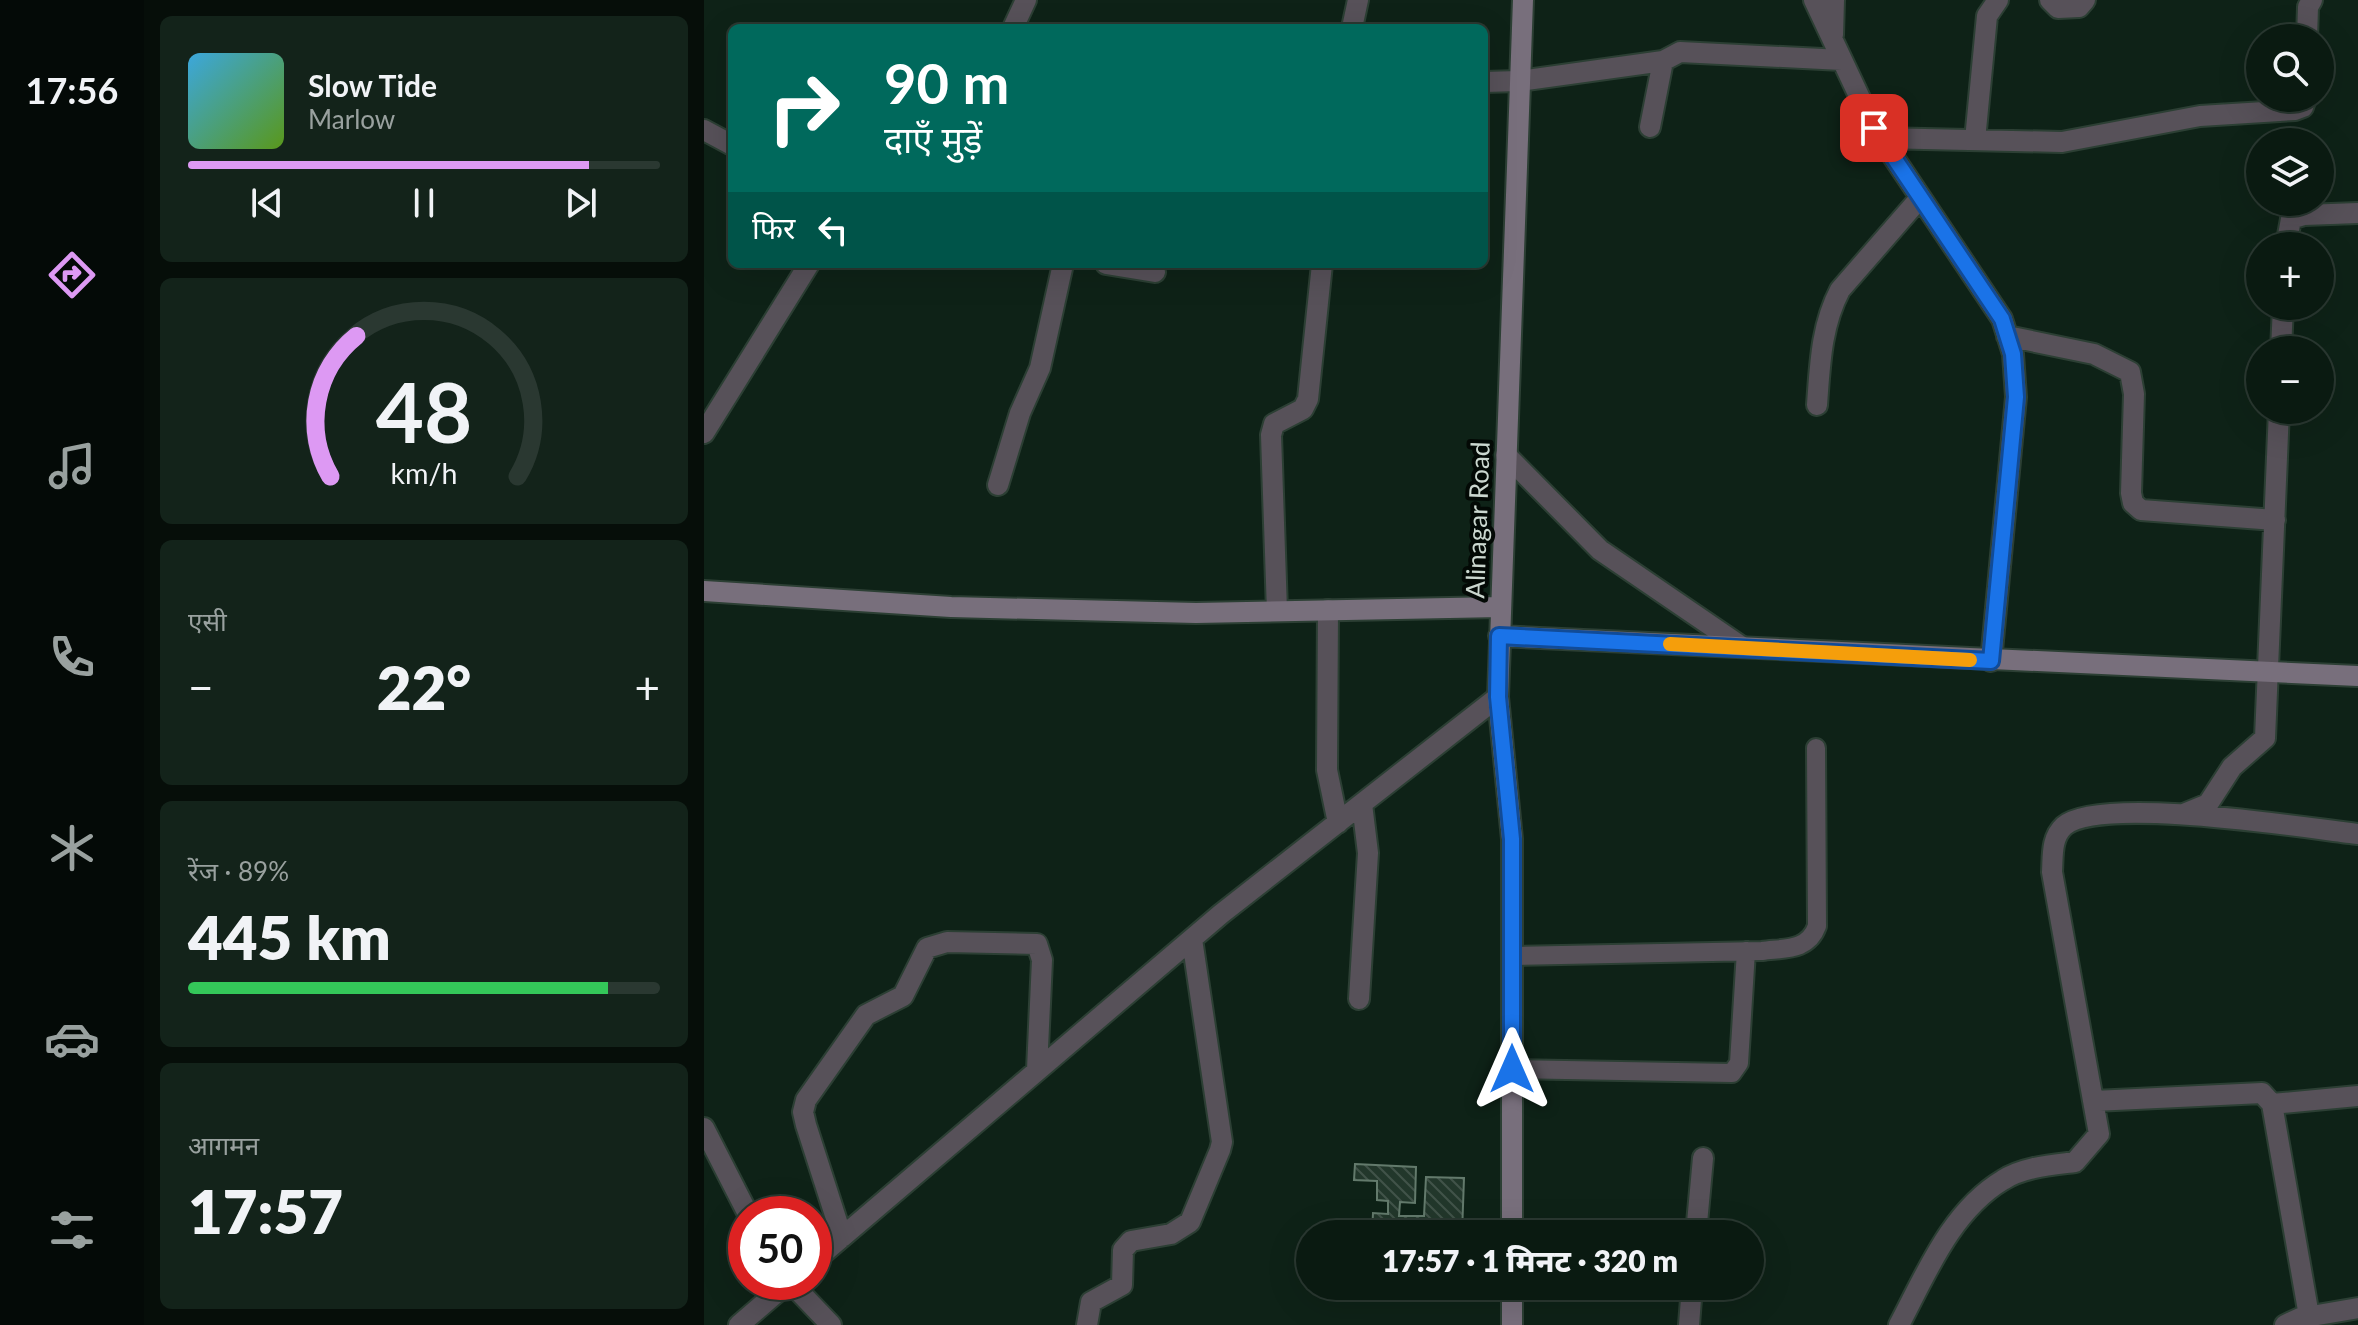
<!DOCTYPE html>
<html lang="hi">
<head>
<meta charset="utf-8">
<style>
  :root { --surface:#0a1a11; --page:#13231a; --text:#f1f3f6; --muted:#99a19f; --line:#2a3831; --accent:#dd99f3 }
  body { margin:0; font-family:Lato,"Noto Sans Devanagari",sans-serif; background:var(--page); color:var(--text); height:100vh; display:flex; flex-direction:column; font-size:30px; white-space:nowrap }
  * { box-sizing:border-box; margin:0 }
  p { font-size:26px; color:var(--muted) }
  .icon { flex:none; width:44px; height:44px; fill:none; stroke:currentColor; stroke-width:2; stroke-linecap:round; stroke-linejoin:round }
  .map { position:relative; flex:1; overflow:hidden }
  .side { display:flex; flex-direction:column; gap:16px; padding:16px; background:#060e09; width:560px }
  .side>* { flex:none }
  .guide { position:absolute; left:24px; top:24px; width:760px; height:244px; border-radius:12px; box-shadow:0 8px 32px #0002,0 0 0 2px var(--line); background:#00695c; color:#fff; overflow:hidden }
  .buttons { position:absolute; left:1542px; top:24px; display:grid; gap:16px }
  .buttons a { display:grid; place-items:center; width:88px; height:88px; border-radius:50%; background:var(--surface); box-shadow:0 8px 32px #0002,0 0 0 2px var(--line); font-size:40px }
  .speed { position:absolute; left:24px; top:1196px; display:flex; gap:16px; font-size:40px; font-weight:700; text-align:center }
  .speed>* { display:grid; place-content:center; width:104px; height:104px; border-radius:50%; background:var(--surface); box-shadow:0 8px 32px #0002,0 0 0 2px var(--line); line-height:1 }
  .speed .limit { border:12px solid #d22; background:#fff; color:#111 }
  .pin { position:absolute; display:grid; place-items:center; width:68px; height:68px; color:#fff; margin:-34px; border-radius:16px; box-shadow:0 4px 12px #0006 }
  .me { position:absolute; width:88px; margin:-44px; rotate:0deg; stroke-linejoin:round; filter:drop-shadow(0 0 6px #0008) }
  .turn { display:flex; align-items:center; gap:28px; height:168px; padding:0 24px; font-size:36px }
  .turn .icon { width:104px; height:104px; stroke-width:2.5 }
  .turn b { display:block; font-size:56px; line-height:68px }
  .then { display:flex; align-items:center; height:76px; padding:0 24px; background:#0003; gap:16px; font-size:30px }
  .big { font-size:60px; font-weight:800; line-height:1.1 }
  .side .widget { flex:1; display:flex; flex-direction:column; justify-content:center; gap:12px; min-width:0; padding:0 28px; border-radius:12px; background:var(--page) }
  .side .dial { align-items:center; gap:0 }
  .dial svg { height:208px; overflow:visible; fill:none; stroke:var(--line); stroke-width:7; stroke-linecap:round; text-anchor:middle }
  .dial text { fill:var(--text); stroke:none }
  .song { display:flex; align-items:center; gap:24px }
  .cover { width:96px; height:96px; border-radius:12px; background:linear-gradient(135deg,hsl(200 70% 55%),hsl(90 70% 35%)) }
  .played { height:8px; border-radius:4px; background:linear-gradient(90deg,var(--accent) 85%,var(--line) 85%) }
  .keys { display:flex; justify-content:space-around; direction:ltr }
  .heat { display:flex; justify-content:space-between; align-items:center; font-size:44px; direction:ltr }
  .charge { height:12px; border-radius:6px; background:linear-gradient(90deg,#34c759 89%,var(--line) 0) }
  .trip { position:absolute; left:592px; top:1220px; width:468px; height:80px; border-radius:40px; background:var(--surface); box-shadow:0 8px 32px #0002,0 0 0 2px var(--line); font-weight:800; line-height:80px; text-align:center }
  main { display:flex; flex:1; min-height:0 }
  .dock { display:flex; flex-direction:column; width:144px; justify-content:space-around; align-items:center; background:#040a07; color:var(--muted) }
  .dock .icon { width:56px; height:56px }
  .dock .on { color:var(--accent) }
  .dock b { font-size:36px; color:var(--text) }
  .map>svg:first-child { display:block }
  .building { fill:url(#building-back-hatch); stroke:#637a6c; stroke-width:2 }
  .lines { fill:none; stroke-linecap:round; stroke-linejoin:round }
  .lane-casing { stroke:#2c3f34; stroke-width:22 }
  .street-casing { stroke:#2c3f34; stroke-width:24 }
  .secondary-casing { stroke:#2c3f34; stroke-width:24 }
  .lane { stroke:#575159; stroke-width:18 }
  .street { stroke:#575159; stroke-width:20 }
  .secondary { stroke:#786f7c; stroke-width:20 }
  .route-casing { stroke:#114b97; stroke-width:20 }
  .route { stroke:#1a73e8; stroke-width:14 }
  .slow { stroke:#f59e0b; stroke-width:14 }
  .labels { text-anchor:middle; dominant-baseline:central; stroke-width:8; stroke-linejoin:round; paint-order:stroke }
  .street-label { font-size:26px; fill:#cbd7cf; stroke:#030905 }
</style>
</head>
<body>
<main>
<nav class="dock">
<b>17:56</b>
<svg class="icon on" aria-label="directions" viewBox="0 0 24 24"><path d="M12 3l9 9-9 9-9-9zM9 14v-3h6M13 9l2 2-2 2"/></svg>
<svg class="icon" aria-label="music" viewBox="0 0 24 24"><path d="M9 18V5l10-2v13"/><circle cx="6" cy="18" r="3"/><circle cx="16" cy="16" r="3"/></svg>
<svg class="icon" aria-label="phone" viewBox="0 0 24 24"><path d="M5 4h4l2 5-3 2q2 4 5 5l2-3 5 2v4C11 20 4 13 5 4z"/></svg>
<svg class="icon" aria-label="climate" viewBox="0 0 24 24"><path d="M12 3v18M4 7l16 10M4 17L20 7"/></svg>
<svg class="icon" aria-label="car" viewBox="0 0 24 24"><path d="M5 17H2v-5l4-1 3-4h7l3 4 3 1v5h-3M9 17h6M6 11h13"/><circle cx="7" cy="17" r="2"/><circle cx="17" cy="17" r="2"/></svg>
<svg class="icon" aria-label="filters" viewBox="0 0 24 24"><path d="M4 7h16M4 17h16"/><circle cx="9" cy="7" r="2"/><circle cx="15" cy="17" r="2"/></svg>
</nav>
<section class="side">
<div class="widget">
<div class="song"><i class="cover"></i><div><b>Slow Tide</b><p>Marlow</p></div></div>
<div class="played"></div>
<div class="keys"><svg class="icon" aria-label="previous" viewBox="0 0 24 24"><path d="M18 5L8 12l10 7zM5 5v14"/></svg><svg class="icon" aria-label="pause" viewBox="0 0 24 24"><path d="M8 5v14M16 5v14"/></svg><svg class="icon" aria-label="next" viewBox="0 0 24 24"><path d="M6 5l10 7-10 7zM19 5v14"/></svg></div>
</div>
<div class="widget dial"><svg viewBox="0 0 100 80">
<path d="M14 69A42 42 0 1 1 86 69"/>
<path d="M14 69A42 42 0 0 1 24 15" stroke="#dd99f3"/>
<text x="50" y="56" font-size="32" font-weight="700">48</text>
<text x="50" y="72" font-size="11">km/h</text>
</svg></div>
<div class="widget"><p>एसी</p>
<div class="heat"><a>−</a><b class="big">22°</b><a>+</a></div>
</div>
<div class="widget"><p>रेंज · 89%</p><b class="big">445 km</b><div class="charge"></div></div>
<div class="widget"><p>आगमन</p><b class="big">17:57</b></div>
</section>
<div class="map">
<svg width="1654" height="1325" viewBox="0 0 1654 1325">
  <defs>
    <pattern id="building-back-hatch" width="6" height="6" patternUnits="userSpaceOnUse" patternTransform="scale(2)"><rect width="6" height="6" fill="#22372b"/><path d="M-1 5l2 2M0 0l6 6M5-1l2 2" fill="none" stroke="#415349"/></pattern>
  </defs>
  <rect width="100%" height="100%" fill="#0e2217"/>
  <!-- building -->
  <path class="building" d="M651 1164 712 1167 711 1203 696 1202 695 1216H720L722 1177 760 1178 758 1234H668L669 1213 684 1214V1201L673 1200V1181L650 1180Z"/>
  <g class="lines">
    <!-- lane casing -->
    <g class="lane-casing">
      <path id="lane" d="M808 956 1058 951C1081 948 1104 951 1113 926L1112 748
        M808 1069 1028 1073 1035 1063 1042 951"/>
    </g>
    <!-- street casing -->
    <g class="street-casing">
      <path id="street" d="M1110 0 1170 128 1298 319 1309 354 1312 397 1287 661
        M1346 0 1354 8 1375 7 1381 0
        M309 28 322 0
        M648 28 654 0
        M1129 35 1130 0
        M1603 38 1604 7 1608 0
        M780 82 815 81 959 61
        M946 127 959 61 976 52 1138 60
        M0 130 28 145
        M1177 138 1358 142 1496 116 1591 110 1599 107 1602 98
        M1271 140 1283 16 1294 0
        M1582 246 1587 219 1600 215 1654 213
        M402 264 451 272
        M1303 336 1390 354 1426 372 1430 394 1427 493 1429 503 1437 510 1571 520
        M1577 350 1579 306
        M1113 405C1116 365 1117 326 1136 290L1216 198
        M0 433 105 264
        M802 455 896 550 1038 647
        M294 485 316 413 336 368 359 264
        M624 610 623 770 634 823
        M573 611 567 435 570 424 599 409 604 399 618 264
        M1482 813 1504 804 1528 767 1561 738 1575 410
        M655 999 664 853 658 804
        M1390 1101 1558 1093 1568 1104 1605 1316
        M1568 1104 1654 1096
        M0 1128 44 1214
        M992 1234 999 1158
        M138 1237 102 1125 99 1112 102 1100 162 1015 199 996 223 948 243 942 333 944 338 960 333 1070
        M110 1261 517 914 794 697
        M86 1282 127 1325
        M35 1325 85 1282
        M383 1325 387 1302 418 1285 419 1250 427 1241 467 1234 486 1222 516 1150 518 1142 488 939
        M985 1325 988 1286
        M1195 1325C1222 1274 1247 1211 1299 1180 1319 1167 1348 1165 1371 1162L1395 1134 1348 872C1349 856 1347 838 1360 826 1396 795 1602 828 1654 834
        M1581 1325 1596 1318 1654 1308"/>
    </g>
    <!-- secondary casing -->
    <g class="secondary-casing">
      <path id="secondary" d="M0 591 247 607 492 613 796 607
        M795 636 1654 676
        M808 1234V839L794 697 819 0
        M808 1286V1325"/>
    </g>
    <!-- lane -->
    <use href="#lane" class="lane"/>
    <!-- street -->
    <use href="#street" class="street"/>
    <!-- secondary -->
    <use href="#secondary" class="secondary"/>
  </g>
  <g class="lines">
    <!-- route casing -->
    <g class="route-casing">
      <path id="route" d="M808 1069V839L794 697 795 636 1287 661 1312 397 1309 354 1298 319 1170 128"/>
    </g>
    <!-- route -->
    <use href="#route" class="route"/>
    <!-- slow -->
    <path class="slow" d="M966 644 1266 660"/>
  </g>
  <g class="labels">
    <!-- street labels -->
    <g class="street-label">
      <text transform="translate(773 520) rotate(-88)">Alinagar Road</text>
    </g>
  </g>
</svg>
<div class="buttons">
<a><svg class="icon" aria-label="search" viewBox="0 0 24 24"><circle cx="10" cy="10" r="6"/><path d="M15 15l6 6"/></svg></a>
<a><svg class="icon" aria-label="layers" viewBox="0 0 24 24"><path d="M12 4l9 5-9 5-9-5zM3 14l9 5 9-5"/></svg></a>
<a>+</a>
<a>−</a>
</div>
<div class="speed"><div class="limit">50</div></div>
<div class="pin" style="left:1170px;top:128px;background:#d93025"><svg class="icon" aria-label="arrive" viewBox="0 0 24 24"><path d="M6 21V4h12l-3 4 3 4H6"/></svg></div>
<svg class="me" style="left:808px;top:1069px" viewBox="-20 -20 40 40"><path d="M0-17L14 15 0 8-14 15z" fill="#1a73e8" stroke="#fff" stroke-width="4"/></svg>
<div class="trip">17:57 · 1 मिनट · 320 m</div>
<div class="guide">
<div class="turn"><svg class="icon" aria-label="right" viewBox="0 0 24 24"><path d="M7 20v-9h11M14 6l5 5-5 5"/></svg><div><b>90 m</b>दाएँ मुड़ें</div></div>
<div class="then">फिर<svg class="icon" aria-label="left" viewBox="0 0 24 24"><path d="M17 20v-9H6M10 6l-5 5 5 5"/></svg></div>
</div>
</div>
</main>
</body>
</html>
